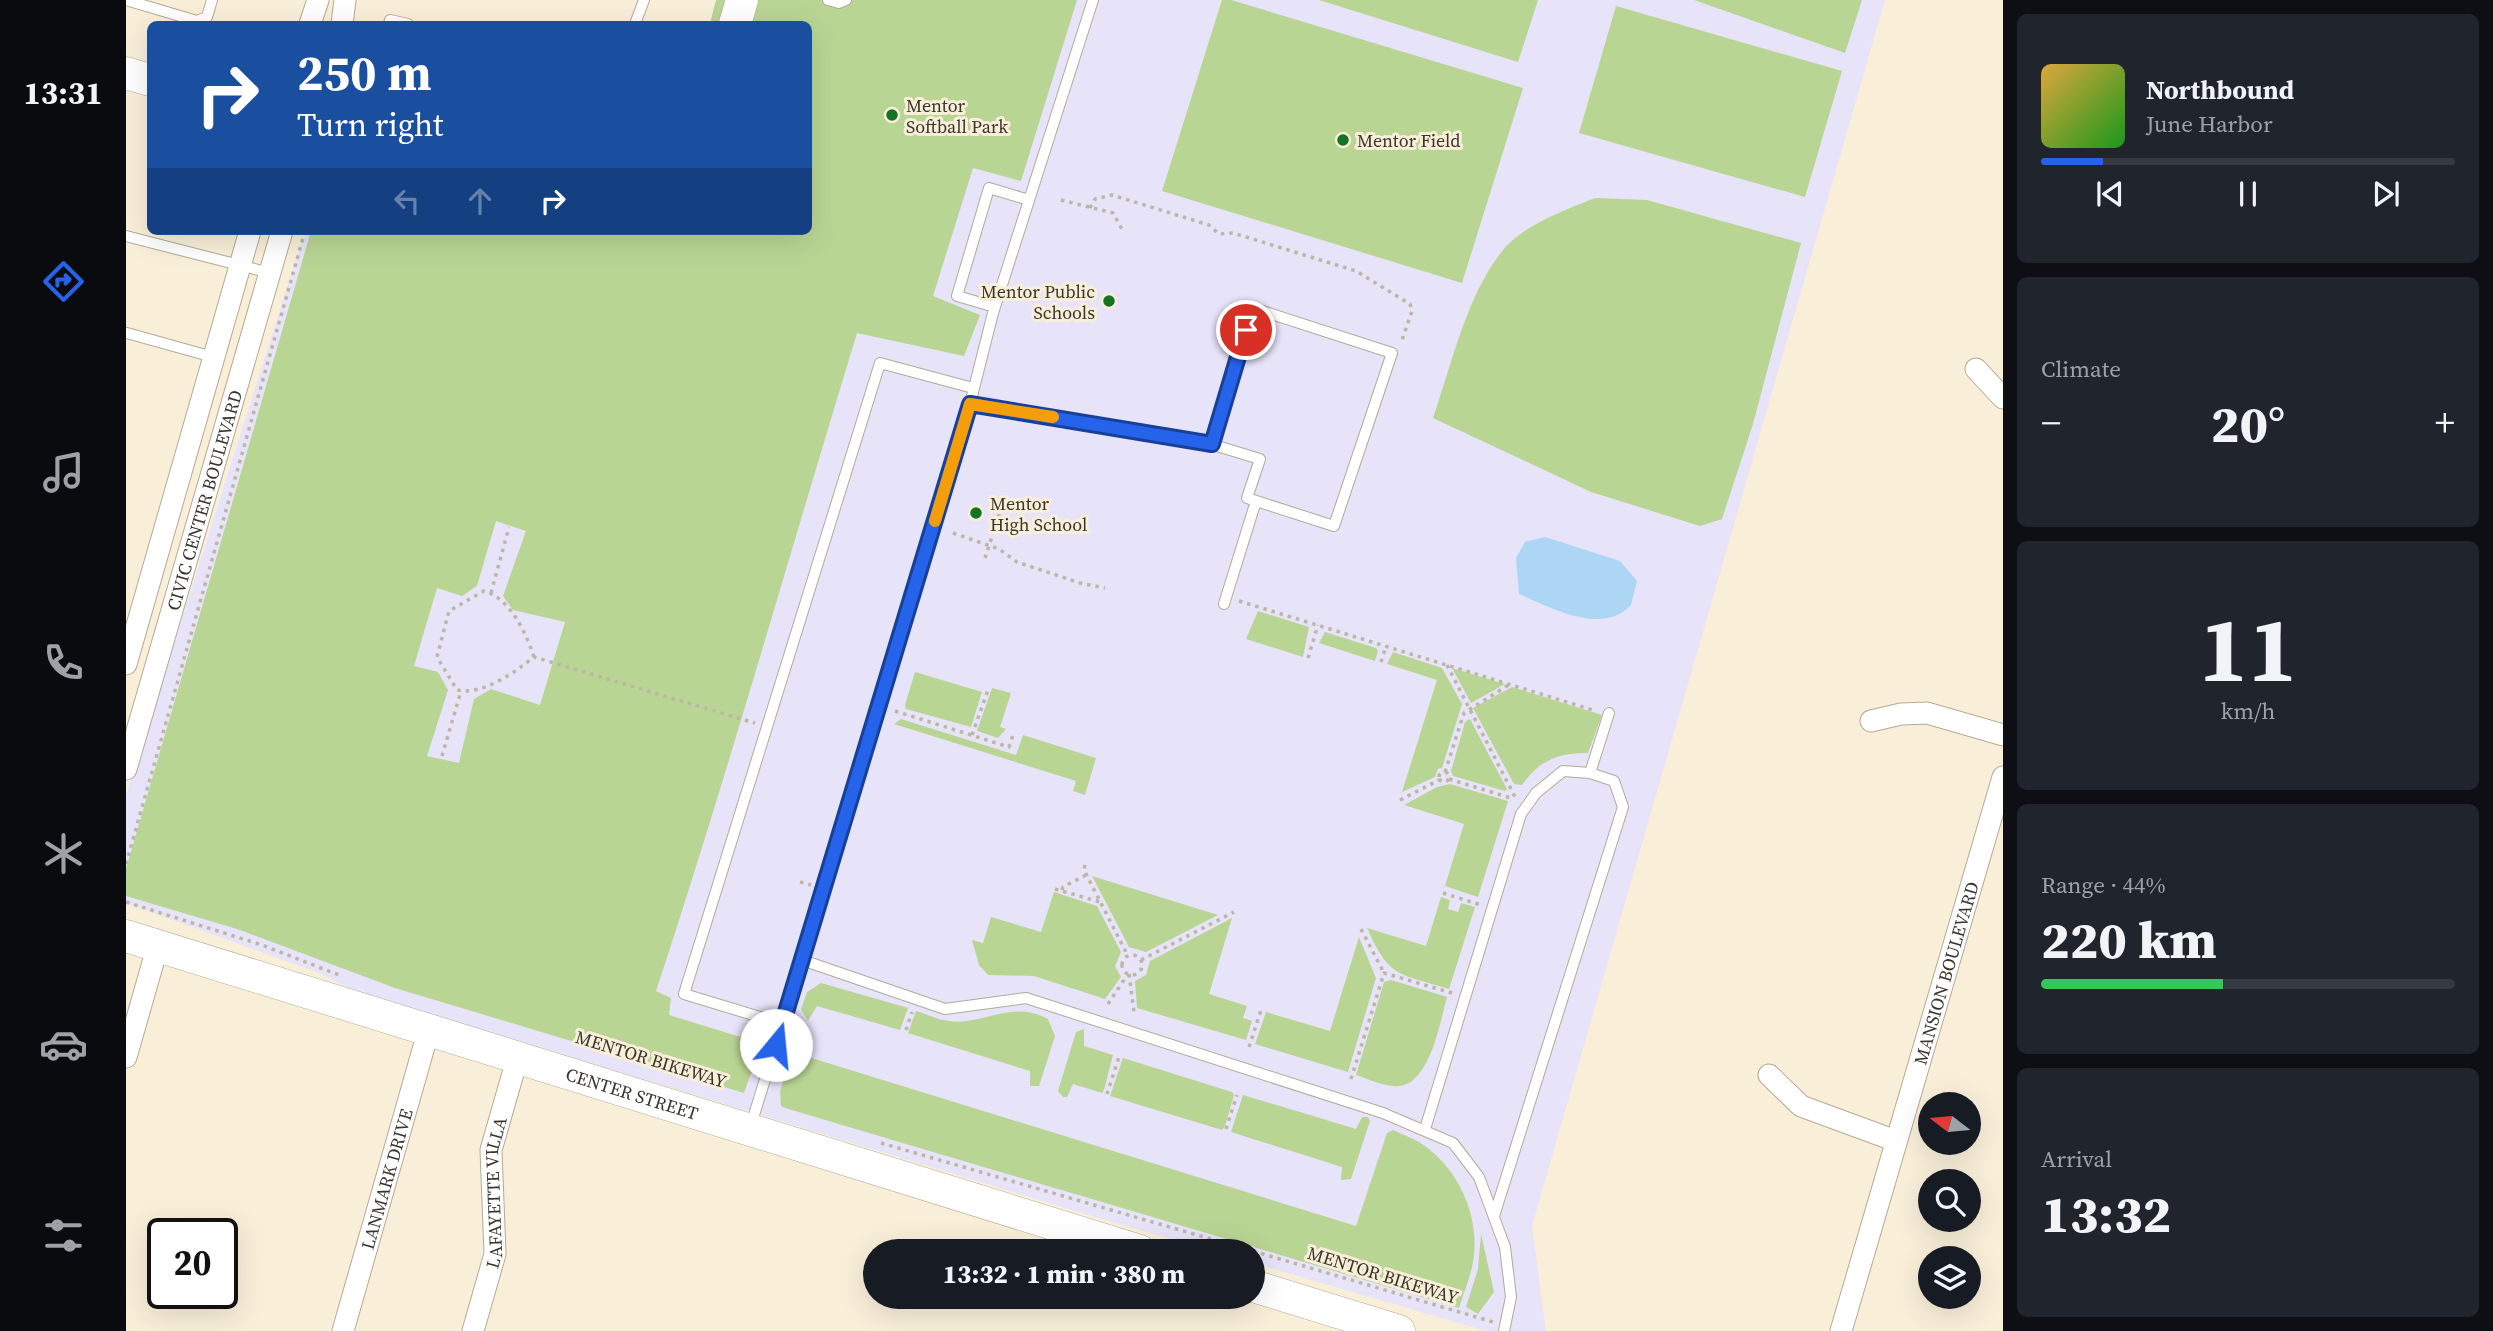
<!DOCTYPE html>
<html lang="en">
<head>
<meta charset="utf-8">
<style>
  :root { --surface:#171b24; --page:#20242c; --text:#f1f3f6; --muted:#9ea1a6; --line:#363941; --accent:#2563eb }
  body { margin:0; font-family:"Source Serif 4",serif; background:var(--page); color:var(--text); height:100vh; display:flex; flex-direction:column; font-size:26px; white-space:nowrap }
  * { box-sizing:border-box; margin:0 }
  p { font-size:23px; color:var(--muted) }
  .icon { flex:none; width:38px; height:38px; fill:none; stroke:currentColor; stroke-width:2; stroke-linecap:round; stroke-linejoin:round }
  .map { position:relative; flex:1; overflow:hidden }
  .panel { display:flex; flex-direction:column; gap:14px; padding:14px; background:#0d0f14; width:490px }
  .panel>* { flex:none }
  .guide { position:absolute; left:21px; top:21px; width:665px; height:214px; border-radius:10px; box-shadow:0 7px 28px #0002; background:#1a4fa0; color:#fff; overflow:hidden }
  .needle { width:46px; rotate:286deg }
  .tools { position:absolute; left:1792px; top:1092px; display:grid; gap:14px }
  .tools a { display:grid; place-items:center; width:63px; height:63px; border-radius:50%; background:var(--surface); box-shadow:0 7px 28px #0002; font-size:35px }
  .speed { position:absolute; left:21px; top:1218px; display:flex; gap:14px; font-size:35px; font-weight:700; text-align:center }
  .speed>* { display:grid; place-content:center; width:91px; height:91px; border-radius:50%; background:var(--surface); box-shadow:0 7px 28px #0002; line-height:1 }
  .speed .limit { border:4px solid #111; border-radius:10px; background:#fff; color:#111 }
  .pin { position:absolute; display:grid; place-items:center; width:60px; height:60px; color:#fff; margin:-30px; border:4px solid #fff; border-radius:50%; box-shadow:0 2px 7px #0007 }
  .me { position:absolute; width:77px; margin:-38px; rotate:17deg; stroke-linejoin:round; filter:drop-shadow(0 0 5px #0008) }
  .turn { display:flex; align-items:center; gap:24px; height:147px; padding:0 35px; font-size:32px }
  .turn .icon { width:91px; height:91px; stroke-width:2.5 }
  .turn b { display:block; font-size:49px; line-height:60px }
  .lanes { display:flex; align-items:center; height:66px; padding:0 35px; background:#0003; justify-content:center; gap:35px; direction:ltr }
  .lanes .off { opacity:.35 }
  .big { font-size:52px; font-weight:800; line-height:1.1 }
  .panel .card { flex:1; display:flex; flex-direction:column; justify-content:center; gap:10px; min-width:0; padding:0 24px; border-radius:10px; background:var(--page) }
  .panel .dial { align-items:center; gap:0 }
  .dial b { font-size:91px; line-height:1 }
  .song { display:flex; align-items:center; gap:21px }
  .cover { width:84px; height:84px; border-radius:10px; background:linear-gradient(135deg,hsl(40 70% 55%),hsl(120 70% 35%)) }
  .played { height:7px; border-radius:4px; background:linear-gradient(90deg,var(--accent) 15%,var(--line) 15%) }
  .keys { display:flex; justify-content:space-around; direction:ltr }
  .heat { display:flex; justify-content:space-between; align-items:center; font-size:38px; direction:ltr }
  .charge { height:10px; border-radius:5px; background:linear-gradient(90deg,#34c759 44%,var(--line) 0) }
  .trip { position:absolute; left:737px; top:1239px; width:402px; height:70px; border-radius:35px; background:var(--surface); box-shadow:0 7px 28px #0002; font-weight:800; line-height:70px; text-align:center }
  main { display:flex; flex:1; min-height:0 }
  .dock { display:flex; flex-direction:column; width:126px; justify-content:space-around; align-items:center; background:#090b0e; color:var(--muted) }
  .dock .icon { width:49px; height:49px }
  .dock .selected { color:var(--accent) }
  .dock b { font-size:32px; color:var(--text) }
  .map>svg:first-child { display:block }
  .education { fill:#e7e3f9 }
  .green { fill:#b9d594; fill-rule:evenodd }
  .water { fill:#add6f5 }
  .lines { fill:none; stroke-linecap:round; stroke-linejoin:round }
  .lane-casing { stroke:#b4aa95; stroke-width:12 }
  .street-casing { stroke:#b4aa95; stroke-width:23 }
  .secondary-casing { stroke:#b4aa95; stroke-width:33 }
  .path { stroke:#beb6a4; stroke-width:3.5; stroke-dasharray:3.5 5; stroke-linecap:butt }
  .lane { stroke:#fff; stroke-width:10 }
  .street { stroke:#fff; stroke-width:21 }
  .secondary { stroke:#fff; stroke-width:32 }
  .route-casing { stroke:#184099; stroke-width:18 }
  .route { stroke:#2563eb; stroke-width:12 }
  .slow { stroke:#f59e0b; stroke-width:12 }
  .poi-dot { fill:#157424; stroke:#f9efd9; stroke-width:2.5 }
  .labels { text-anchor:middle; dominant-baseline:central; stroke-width:6; stroke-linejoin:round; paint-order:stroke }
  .poi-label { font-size:18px; fill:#39352d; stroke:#f9efd9; text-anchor:start }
  .street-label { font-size:18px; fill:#39352d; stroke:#f9efd9 }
</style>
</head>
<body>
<main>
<nav class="dock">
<b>13:31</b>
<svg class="icon selected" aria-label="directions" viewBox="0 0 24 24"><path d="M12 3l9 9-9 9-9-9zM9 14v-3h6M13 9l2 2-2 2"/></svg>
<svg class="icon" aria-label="music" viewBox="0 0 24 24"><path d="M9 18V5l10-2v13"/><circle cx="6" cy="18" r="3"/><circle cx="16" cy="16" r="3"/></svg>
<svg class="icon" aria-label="phone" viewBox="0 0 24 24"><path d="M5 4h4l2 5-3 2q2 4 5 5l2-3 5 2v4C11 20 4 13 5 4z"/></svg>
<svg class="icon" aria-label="climate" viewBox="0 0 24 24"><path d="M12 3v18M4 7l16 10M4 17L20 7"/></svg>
<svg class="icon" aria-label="car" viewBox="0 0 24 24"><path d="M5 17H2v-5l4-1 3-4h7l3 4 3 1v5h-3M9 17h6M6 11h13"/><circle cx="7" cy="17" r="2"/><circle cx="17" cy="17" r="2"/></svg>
<svg class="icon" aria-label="filters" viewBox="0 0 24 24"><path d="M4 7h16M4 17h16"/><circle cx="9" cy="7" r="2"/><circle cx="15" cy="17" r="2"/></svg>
</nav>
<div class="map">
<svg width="1877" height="1331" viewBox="0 0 1877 1331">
  <rect width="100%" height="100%" fill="#f9efd9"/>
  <!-- education -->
  <path class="education" d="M590 0H1759L1406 1226 1420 1331H1360L1127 1263V1251H1087L962 1215 229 991 195 974 0 903V795L179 231H682V24H584Z"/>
  <!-- green -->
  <path class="green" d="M590 0H951L895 181 847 168 807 296 854 315 838 356 731 333C664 552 602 773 530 991L545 998 543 1015 618 1038 624 1022 635 1027 639 1034 618 1093 269 988 111 929 0 896V869L185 231H682V24H584ZM370 521 400 531 377 596 387 610 439 622 414 705 365 689 348 699 333 763 301 756 322 690 312 672 288 666 311 588 336 596 351 586Z
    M1096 0H1105L1397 88 1336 283 1036 191Z
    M1193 0H1412L1392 62Z
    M1568 0H1736L1719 53Z
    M1490 6 1716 71 1679 197 1453 133Z
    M1469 198 1521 200 1675 243 1627 424 1596 519 1574 526 1465 492 1307 418C1326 364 1340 296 1377 250 1397 225 1440 210 1469 198Z
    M1132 611 1183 627 1177 657 1120 639Z
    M1199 632 1250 648 1252 651 1249 661 1193 643Z
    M1267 652 1316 668 1336 704 1316 768 1312 769 1309 777 1276 792 1311 680 1261 664Z
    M1326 668 1379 684 1345 703Z
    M789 672 856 692 845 727 780 709 779 705Z
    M1386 687 1476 715 1462 753C1433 752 1412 761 1396 785L1388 784 1347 708Z
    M866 688 885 693 874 727 880 729 872 738 851 731Z
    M775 719 890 755 897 735 970 758 959 795 947 791 950 781 768 724Z
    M1344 719 1381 789 1379 791 1327 776 1325 771 1339 722Z
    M1324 784 1382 801 1352 897 1319 886 1338 824 1278 805 1311 787Z
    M966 876 1092 915 1020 952 1003 947Z
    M928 892 971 906 995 952 989 966 995 977 979 999 908 976 862 975 853 965 846 940 857 943 865 917 915 932Z
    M1315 897 1324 900 1322 909 1332 912 1335 903 1349 907 1323 989C1272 973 1264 979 1241 928L1300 946Z
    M1106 918 1083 994 1121 1006 1117 1018 1126 1021 1120 1040 1011 1008 1009 981 1020 975 1024 961Z
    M1233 937 1250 978 1222 1072 1129 1044 1140 1012 1204 1031Z
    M1265 980 1321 997C1314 1022 1303 1090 1268 1086 1255 1085 1242 1079 1230 1075L1258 982Z
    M695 983 782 1008 774 1030 691 1006 682 1021 675 1009 681 992Z
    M790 1011C801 1014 812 1020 823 1021 857 1026 885 999 922 1019L929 1036 913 1086H904V1071L782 1033Z
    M958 1029V1046L987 1055 978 1090 976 1093 947 1084 941 1097H937L932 1091 950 1032Z
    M677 1038 681 1041 679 1056 1230 1226 1261 1133 1267 1130C1277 1135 1291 1139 1300 1147 1336 1173 1356 1223 1346 1267 1343 1281 1337 1294 1333 1308L659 1108 655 1106 654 1091 671 1039Z
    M997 1058 1106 1092 1108 1095 1099 1126 1096 1130 984 1096Z
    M1117 1095 1230 1129 1236 1117H1242L1244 1121 1225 1179 1215 1180 1216 1167 1105 1132Z
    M1355 1234 1368 1292 1352 1314 1340 1307 1352 1269Z"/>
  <!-- water -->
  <path class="water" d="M1419 537 1494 561 1511 581 1505 605C1477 636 1425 608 1393 594L1390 558 1399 542Z"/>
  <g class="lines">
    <!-- lane casing -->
    <g class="lane-casing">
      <path id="lane" d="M0 0 71 21 81 17 86 0
        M702 0 713 3 720 0
        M263 24 264 20 282 24
        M509 24 518 0
        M0 236 144 273
        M869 307 831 296 863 188 903 200
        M1 333 87 357
        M844 404 1068 439 1134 459 1121 498 1208 526 1266 353 1127 308 1086 444
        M1098 604 1130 501
        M1464 773 1483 713
        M676 960 819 1009 900 998 1257 1113 1327 1143 1353 1177 1379 1247 1385 1297 1378 1331
        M657 1024 558 994 754 363 847 388
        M624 1128 770 654 844 404 867 313 967 0
        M1299 1129 1395 814 1410 793 1437 771 1464 773 1488 781 1497 807 1368 1216"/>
    </g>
    <!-- street casing -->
    <g class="street-casing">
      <g id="street">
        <path d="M184 24 192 0"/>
        <path d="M216 24 219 0"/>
        <path d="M1850 369 1877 398"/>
        <path d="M0 664 124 231"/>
        <path d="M1745 721 1775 714 1801 713 1877 735"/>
        <path id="s1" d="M0 769 156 231"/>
        <path d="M0 1057 32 945"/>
        <path d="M1643 1075 1675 1106 1770 1141"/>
        <path id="s2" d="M217 1331 303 1029"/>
        <path id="s3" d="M347 1331 369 1254 365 1150 392 1056"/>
        <path id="s4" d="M1715 1331 1877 777"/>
      </g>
    </g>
    <!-- secondary casing -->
    <g class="secondary-casing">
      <g id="secondary">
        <path d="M609 24 616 0"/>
        <path d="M0 73 24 80"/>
        <path id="s5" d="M0 936 1014 1251"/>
        <path d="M1127 1286 1273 1331"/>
      </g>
    </g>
    <!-- path -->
    <path class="path" d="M935 200 987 213 997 231
      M964 208 969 199 986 195 1083 225 1093 234 1107 233 1230 271 1284 304 1286 311 1275 343
      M827 533 873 549 891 562 954 583 979 588
      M859 558 875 509
      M365 593 383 527
      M1113 601 1470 711
      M408 657C400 633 384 598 358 591L323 611 311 657 331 690C356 696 389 672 408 657L629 723
      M1182 658 1192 625
      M1255 662 1260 646
      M1321 665 1389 797
      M769 711 883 747 888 732
      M846 735 863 687
      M316 756 335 691
      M1313 777a5 5 0 1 1 10 0a5 5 0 1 1-10 0Z
      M1319 772 1338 713 1384 684
      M1323 779 1388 799
      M1274 800 1313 780
      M0 864 179 231
      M959 865 958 870 1002 956
      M674 882 685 885
      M929 889 974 902
      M936 890 937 887 960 875
      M1317 893 1355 905
      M0 902 136 945 213 975
      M1235 929 1258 973
      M996 965a10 10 0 1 1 20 0a10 10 0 1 1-20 0Z
      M1015 960 1108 912
      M1003 974 1008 1012
      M982 1004 1002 974
      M780 1030 786 1012
      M1123 1047 1135 1010
      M1225 1079 1258 973 1326 993
      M981 1094 993 1057
      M1100 1129 1111 1095
      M755 1143 1126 1251
      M1127 1251 1367 1322"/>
    <!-- lane -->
    <use href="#lane" class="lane"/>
    <!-- street -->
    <use href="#street" class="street"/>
    <!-- secondary -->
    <use href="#secondary" class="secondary"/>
  </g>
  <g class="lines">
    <!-- route casing -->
    <g class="route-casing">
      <path id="route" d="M650 1045 844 404 1086 444 1120 330"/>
    </g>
    <!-- route -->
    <use href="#route" class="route"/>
    <!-- slow -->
    <path class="slow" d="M809 521 844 404 927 417"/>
  </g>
  <!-- markers -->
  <g class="poi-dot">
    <circle cx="766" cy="115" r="7"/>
    <circle cx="1217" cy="140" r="7"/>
    <circle cx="983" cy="301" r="7"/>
    <circle cx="850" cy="513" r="7"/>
  </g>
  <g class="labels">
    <!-- poi labels -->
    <g class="poi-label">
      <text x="780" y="105">Mentor<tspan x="780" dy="21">Softball Park</tspan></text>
      <text x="1231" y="140">Mentor Field</text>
      <text x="969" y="291" text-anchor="end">Mentor Public<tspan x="969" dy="21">Schools</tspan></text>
      <text x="864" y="503">Mentor<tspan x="864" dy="21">High School</tspan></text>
    </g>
    <!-- street labels -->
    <g class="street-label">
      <text stroke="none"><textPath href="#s1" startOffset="280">CIVIC CENTER BOULEVARD</textPath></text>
      <text stroke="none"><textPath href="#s4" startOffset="373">MANSION BOULEVARD</textPath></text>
      <text transform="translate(525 1059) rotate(17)">MENTOR BIKEWAY</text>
      <text stroke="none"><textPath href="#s5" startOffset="530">CENTER STREET</textPath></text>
      <text stroke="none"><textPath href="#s2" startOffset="158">LANMARK DRIVE</textPath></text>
      <text stroke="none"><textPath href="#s3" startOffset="142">LAFAYETTE VILLA</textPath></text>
      <text transform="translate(1257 1275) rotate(17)">MENTOR BIKEWAY</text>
    </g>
  </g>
</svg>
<div class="tools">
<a><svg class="needle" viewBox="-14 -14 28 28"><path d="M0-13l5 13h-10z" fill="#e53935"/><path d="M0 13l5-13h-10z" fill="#9ea1a6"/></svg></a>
<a><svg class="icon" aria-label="search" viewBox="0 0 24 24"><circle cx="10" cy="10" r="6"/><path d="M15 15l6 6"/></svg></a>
<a><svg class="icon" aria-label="layers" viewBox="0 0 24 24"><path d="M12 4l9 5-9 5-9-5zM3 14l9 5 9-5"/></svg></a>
</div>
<div class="speed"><div class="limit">20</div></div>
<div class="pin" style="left:1120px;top:330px;background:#d93025"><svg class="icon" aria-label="arrive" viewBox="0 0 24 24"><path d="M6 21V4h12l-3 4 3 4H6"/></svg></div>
<svg class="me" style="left:650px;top:1045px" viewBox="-20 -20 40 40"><circle r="19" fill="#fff"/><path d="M0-13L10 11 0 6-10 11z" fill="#2563eb"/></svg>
<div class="trip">13:32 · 1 min · 380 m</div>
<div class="guide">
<div class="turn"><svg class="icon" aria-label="right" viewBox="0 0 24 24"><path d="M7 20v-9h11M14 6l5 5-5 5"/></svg><div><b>250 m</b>Turn right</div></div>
<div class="lanes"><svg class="icon off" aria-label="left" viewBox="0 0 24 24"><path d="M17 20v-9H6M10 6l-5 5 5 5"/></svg><svg class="icon off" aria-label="ahead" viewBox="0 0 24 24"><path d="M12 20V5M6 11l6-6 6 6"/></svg><svg class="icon" aria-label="right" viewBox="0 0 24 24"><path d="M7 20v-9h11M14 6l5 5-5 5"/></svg></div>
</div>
</div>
<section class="panel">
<div class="card">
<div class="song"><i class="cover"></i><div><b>Northbound</b><p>June Harbor</p></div></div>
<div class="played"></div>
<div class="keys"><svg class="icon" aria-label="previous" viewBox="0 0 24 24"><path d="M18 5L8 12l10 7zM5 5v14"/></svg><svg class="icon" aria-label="pause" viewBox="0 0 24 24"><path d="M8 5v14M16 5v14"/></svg><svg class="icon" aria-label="next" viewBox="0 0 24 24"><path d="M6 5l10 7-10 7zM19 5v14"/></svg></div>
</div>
<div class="card"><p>Climate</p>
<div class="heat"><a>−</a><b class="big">20°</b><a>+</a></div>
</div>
<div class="card dial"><b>11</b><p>km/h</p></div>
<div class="card"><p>Range · 44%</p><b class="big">220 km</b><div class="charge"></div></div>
<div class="card"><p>Arrival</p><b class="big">13:32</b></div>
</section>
</main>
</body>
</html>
